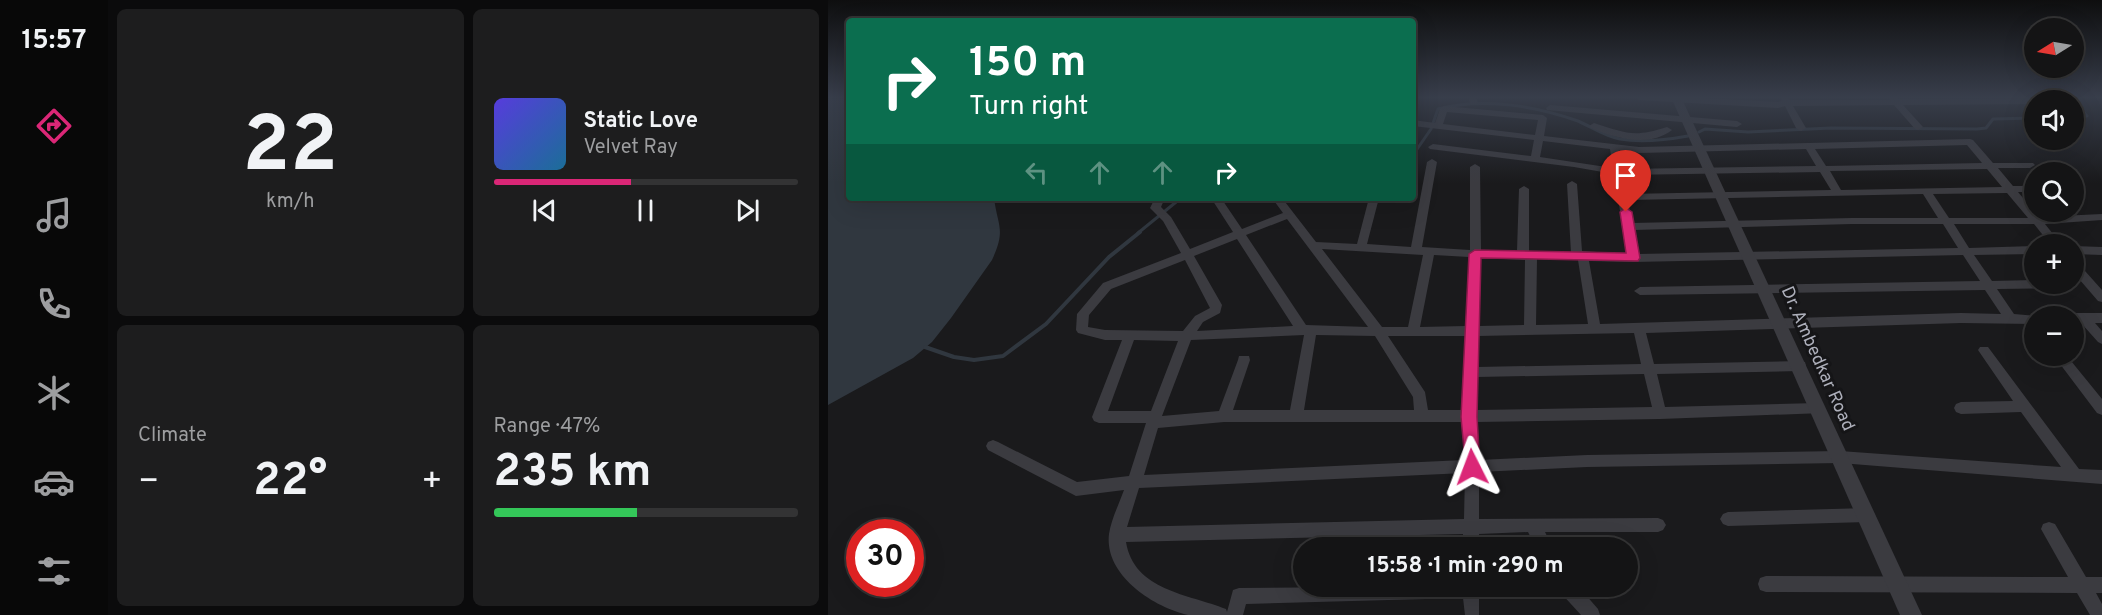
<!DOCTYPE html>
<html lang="en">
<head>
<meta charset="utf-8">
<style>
  :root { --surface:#141415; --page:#1d1d1e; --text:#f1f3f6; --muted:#9d9ea0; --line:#333334; --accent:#db2777 }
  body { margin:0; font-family:Overpass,sans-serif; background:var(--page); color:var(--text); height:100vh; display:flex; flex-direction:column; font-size:22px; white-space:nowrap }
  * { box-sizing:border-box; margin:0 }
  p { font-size:20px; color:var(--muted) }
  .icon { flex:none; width:33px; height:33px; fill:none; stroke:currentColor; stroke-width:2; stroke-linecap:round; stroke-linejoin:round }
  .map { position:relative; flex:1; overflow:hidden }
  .details { display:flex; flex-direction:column; gap:9px; padding:9px; background:#0b0b0c; width:720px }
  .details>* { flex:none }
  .hud { position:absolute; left:18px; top:18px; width:570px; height:183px; border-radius:6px; box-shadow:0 6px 24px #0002,0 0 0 2px var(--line); background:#0b6e4f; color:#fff; overflow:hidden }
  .needle { width:39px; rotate:259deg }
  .controls { position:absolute; left:1196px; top:18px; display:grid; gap:12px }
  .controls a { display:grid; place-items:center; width:60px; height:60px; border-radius:50%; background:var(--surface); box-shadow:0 6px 24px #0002,0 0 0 2px var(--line); font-size:30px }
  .speed { position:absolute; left:18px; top:519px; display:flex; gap:12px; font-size:30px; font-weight:700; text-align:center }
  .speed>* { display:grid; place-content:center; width:78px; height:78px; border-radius:50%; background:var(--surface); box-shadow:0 6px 24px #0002,0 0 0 2px var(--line); line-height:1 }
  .speed .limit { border:9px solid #d22; background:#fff; color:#111 }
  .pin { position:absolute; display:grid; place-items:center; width:51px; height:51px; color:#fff; margin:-62px -26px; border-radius:50% 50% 50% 0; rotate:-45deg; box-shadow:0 0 6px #0007 }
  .pin .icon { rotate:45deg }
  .me { position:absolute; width:66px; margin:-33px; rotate:357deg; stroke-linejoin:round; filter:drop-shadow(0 0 4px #0008) }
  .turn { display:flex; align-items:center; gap:21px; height:126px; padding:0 24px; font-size:27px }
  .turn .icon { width:78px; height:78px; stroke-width:2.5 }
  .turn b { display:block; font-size:42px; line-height:51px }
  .lanes { display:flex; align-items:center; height:57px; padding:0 24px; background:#0003; justify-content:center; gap:30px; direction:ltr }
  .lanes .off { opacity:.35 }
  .big { font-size:45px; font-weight:700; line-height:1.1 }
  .details .card { flex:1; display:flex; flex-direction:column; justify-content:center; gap:9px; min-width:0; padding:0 21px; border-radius:9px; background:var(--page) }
  .details .dial { align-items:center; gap:0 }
  .dial b { font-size:78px; line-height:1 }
  .song { display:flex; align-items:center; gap:18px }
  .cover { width:72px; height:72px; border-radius:9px; background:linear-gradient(135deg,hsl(250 70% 55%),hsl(200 70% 35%)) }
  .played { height:6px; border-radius:3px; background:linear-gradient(90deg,var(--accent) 45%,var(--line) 45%) }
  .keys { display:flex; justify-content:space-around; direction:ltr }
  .heat { display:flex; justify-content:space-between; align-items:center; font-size:33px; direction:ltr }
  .charge { height:9px; border-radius:4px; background:linear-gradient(90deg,#34c759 47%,var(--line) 0) }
  .details .tiles { flex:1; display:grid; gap:9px; grid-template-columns:repeat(2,1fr) }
  .trip { position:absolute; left:465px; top:537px; width:345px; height:60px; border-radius:30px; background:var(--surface); box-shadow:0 6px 24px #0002,0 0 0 2px var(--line); font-weight:700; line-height:60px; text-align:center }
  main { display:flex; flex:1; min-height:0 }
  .tab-bar { display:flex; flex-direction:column; width:108px; justify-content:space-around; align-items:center; background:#080808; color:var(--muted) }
  .tab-bar .icon { width:42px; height:42px }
  .tab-bar .current { color:var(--accent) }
  .tab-bar b { font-size:27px; color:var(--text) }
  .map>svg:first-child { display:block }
  .water { fill:#30373f }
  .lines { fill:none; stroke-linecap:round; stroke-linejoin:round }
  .stream-far1 { stroke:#30373f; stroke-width:3 }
  .stream { stroke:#30373f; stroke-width:4 }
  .minor { fill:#3b3b40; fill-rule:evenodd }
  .tertiary { fill:#3b3b40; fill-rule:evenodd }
  .route { fill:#db2777; stroke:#8e194d; stroke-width:1.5 }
  .labels { text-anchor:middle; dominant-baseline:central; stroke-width:6; stroke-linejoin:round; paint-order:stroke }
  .street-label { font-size:18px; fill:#adafba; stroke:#151517 }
</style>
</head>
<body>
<main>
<nav class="tab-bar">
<b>15:57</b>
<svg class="icon current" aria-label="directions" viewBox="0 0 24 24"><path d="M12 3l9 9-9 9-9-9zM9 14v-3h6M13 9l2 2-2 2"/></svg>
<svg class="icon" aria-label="music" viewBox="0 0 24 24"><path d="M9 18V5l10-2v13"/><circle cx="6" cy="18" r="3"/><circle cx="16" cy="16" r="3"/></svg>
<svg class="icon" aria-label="phone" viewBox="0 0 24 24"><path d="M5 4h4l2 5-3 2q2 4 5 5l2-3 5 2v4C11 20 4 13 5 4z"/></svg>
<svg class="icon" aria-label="climate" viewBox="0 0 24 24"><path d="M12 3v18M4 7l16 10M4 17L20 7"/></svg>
<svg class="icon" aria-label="car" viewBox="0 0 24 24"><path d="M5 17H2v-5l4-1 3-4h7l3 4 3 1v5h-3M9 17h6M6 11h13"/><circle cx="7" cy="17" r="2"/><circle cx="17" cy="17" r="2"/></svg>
<svg class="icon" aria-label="filters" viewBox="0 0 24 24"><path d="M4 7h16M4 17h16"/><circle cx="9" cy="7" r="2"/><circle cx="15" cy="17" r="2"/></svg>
</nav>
<section class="details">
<div class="tiles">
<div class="card dial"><b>22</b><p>km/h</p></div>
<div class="card">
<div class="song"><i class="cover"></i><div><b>Static Love</b><p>Velvet Ray</p></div></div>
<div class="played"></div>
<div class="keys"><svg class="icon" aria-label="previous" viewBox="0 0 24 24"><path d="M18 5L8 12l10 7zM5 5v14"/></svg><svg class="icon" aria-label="pause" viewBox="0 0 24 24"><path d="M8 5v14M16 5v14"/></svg><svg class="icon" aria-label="next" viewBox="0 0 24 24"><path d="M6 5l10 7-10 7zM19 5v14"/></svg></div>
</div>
<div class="card"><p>Climate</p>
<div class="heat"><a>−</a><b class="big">22°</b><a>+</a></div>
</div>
<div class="card"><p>Range · 47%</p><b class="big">235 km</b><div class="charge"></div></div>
</div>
</section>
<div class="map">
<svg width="1274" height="615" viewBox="0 0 1274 615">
  <rect width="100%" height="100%" fill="#1a1a1c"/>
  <!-- water -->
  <path class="water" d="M0 97 21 99V198H166C170 228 178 229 164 260L123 318 104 342 85 358 0 405Z"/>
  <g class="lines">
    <!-- stream-far1 -->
    <path class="stream-far1" d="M1245 101 1259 116 1245 117
      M871 132 877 129 920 132 1003 128 1149 129 1158 128 1165 119 1206 118
      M585 155 603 129 610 109C654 97 708 106 750 121 764 127 776 136 792 139 814 143 838 140 860 136
      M310 233 353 198"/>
    <!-- stream -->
    <path class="stream" d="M97 347 126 357 146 360 175 356 218 324 281 257 312 232"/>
    <!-- minor -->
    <path class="minor" d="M640 97H648L650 103 643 105Z
      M807 97H859L950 102 954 101 952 97H960L962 100H1062L1061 97H1069L1071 99 1206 98 1210 100H1206V104L1075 105 1095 127 1090 130 1087 129 1066 105 965 106 978 128 973 131 968 128 957 106 950 108 811 100Z
      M1222 97H1232L1234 100H1225Z
      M722 105 909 121 914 124 909 127 719 110 718 108Z
      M616 106 715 115 719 118 716 136 811 147 1142 139 1145 140 1165 163H1205L1207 165 1202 168H1170L1185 186H1206V192H1190L1211 217 1274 214V220L1217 224 1233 244H1222L1206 224H1126L1141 248 1206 246V254L1146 255 1164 281 1206 280V284H1245L1246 281 1248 284 1242 288 1169 289 1186 314 1210 316H1206V324L1133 323 818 333 826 364 972 361 977 362 978 366 977 370 972 371 829 374 837 407 990 403 995 405 997 409 995 413 832 419 648 422 651 460 759 455 1012 451 1233 467 1193 412 1133 414 1128 412 1126 408 1128 404 1133 402 1185 401 1150 350 1152 347H1160L1251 469 1274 470V484L1012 463 759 467 651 472V519L830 518 835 520 838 525 835 530 830 532H717L725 548H708L700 532 651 534V548H635V534L298 542C306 591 361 594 398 609L399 612 405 590 411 588 651 586V615H637L635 598 418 604 415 615C398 615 377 615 360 615 325 607 276 575 281 534 283 520 291 504 296 490L248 496 160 450 158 446 160 442 165 440 170 442 249 482 301 476 318 423H271L266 421 264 417 294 340H277L250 333 248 330 249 314 275 283 353 253 335 221 322 208 327 198H337L333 207 343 217 362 249 405 232 383 198H393L414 229 455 213 444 198H454L488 242 529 244 541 198H551L539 244 583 247 599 162 604 159 609 162 594 247 642 250V167L647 164 652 167 653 250 689 251 691 189 696 186 701 189V251L743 253 739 184 744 181 749 184 754 251 799 254 786 174 746 167 602 149 600 147 605 144 703 156 706 140 585 126V120L607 123 612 109ZM619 112 710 120 707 135 615 124ZM715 141 782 149 785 168 712 157ZM1139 145 1154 163 998 166 987 149ZM978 149 988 166 795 169 791 150 811 153ZM1159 169 1174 187 1013 190 1002 171ZM992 172 1003 190 799 194 796 175ZM1179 193 1200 218H1121L1105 194ZM1095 194 1110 218H1024L804 223 800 200ZM459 219 540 327 478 325 418 235ZM1024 224H1115L1130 248 810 254 806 230ZM409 239 465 326 369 331 375 322 392 313 394 305 366 256ZM494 249 595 255 580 327H554ZM606 255 641 257 638 326 592 327ZM1135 255 1152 281 812 287 806 291 812 295 1157 290 1173 314 1133 313 772 324 761 261 805 262ZM653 258 697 260 696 325 651 326ZM709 259 750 260 760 324 708 325ZM357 260 382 308 367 316 355 331 277 330 260 327 261 315 283 289ZM806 333 813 364 649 367 650 336ZM476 335 462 410H405L422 360 421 356H411L410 360 391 411 334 416 363 340ZM488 335 547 336 585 397 586 410H476ZM560 336H638L634 410H600L597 392ZM306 340 350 341 323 411H280ZM816 374 824 407 648 410 649 377ZM396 422H634L636 460 316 475 330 428ZM637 473 636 519 299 527 311 488Z
      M766 123C798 133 805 138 839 127L844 130C821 148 787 138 763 128L761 126Z
      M1245 246 1274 247V255L1245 254Z
      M1245 261 1249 262 1274 290V302L1270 301 1245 272Z
      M1245 313H1274V323H1267L1274 331V344L1270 342 1253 323H1245V316H1240Z
      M1226 356H1239L1274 399V415L1269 413Z
      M1039 508 1044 510 1047 515 1044 520 1039 522 900 526 895 524 892 519 895 514 900 512Z
      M1221 522 1227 524 1258 577H1274V593H1268L1274 604V615H1262L1249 593 938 592 932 590 930 584 932 578 938 576 1240 577 1213 529 1215 524Z
      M730 586H750L770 609 772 615H753L732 592Z"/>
    <!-- tertiary -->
    <path class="tertiary" d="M843 97H853L1094 615H1072Z"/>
  </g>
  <!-- sky -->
  <linearGradient id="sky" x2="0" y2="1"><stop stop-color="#0e0e0f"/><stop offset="0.53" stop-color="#383e4b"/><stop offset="1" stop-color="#383e4b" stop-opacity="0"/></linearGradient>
  <rect width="1274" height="183" fill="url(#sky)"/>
  <!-- route -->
  <path class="route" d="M798 208 804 212 812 258 810 261 653 258 649 417 652 467 650 472 644 475 638 472 633 417 641 254 647 250 798 253 792 212Z"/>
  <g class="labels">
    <!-- street labels -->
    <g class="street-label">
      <text transform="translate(989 359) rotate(66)">Dr. Ambedkar Road</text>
    </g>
  </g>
</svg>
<div class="controls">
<a><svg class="needle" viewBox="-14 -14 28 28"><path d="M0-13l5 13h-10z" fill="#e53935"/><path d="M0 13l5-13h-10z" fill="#9d9ea0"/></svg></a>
<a><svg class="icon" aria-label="sound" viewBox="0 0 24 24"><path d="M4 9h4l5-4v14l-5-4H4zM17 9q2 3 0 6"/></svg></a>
<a><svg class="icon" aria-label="search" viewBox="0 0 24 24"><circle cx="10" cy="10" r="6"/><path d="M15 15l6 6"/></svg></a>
<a>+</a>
<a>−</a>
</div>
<div class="speed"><div class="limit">30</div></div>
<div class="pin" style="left:798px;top:212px;background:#d93025"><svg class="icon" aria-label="arrive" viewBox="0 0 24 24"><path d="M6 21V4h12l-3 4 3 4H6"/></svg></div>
<svg class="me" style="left:644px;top:467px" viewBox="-20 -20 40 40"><path d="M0-17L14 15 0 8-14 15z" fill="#db2777" stroke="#fff" stroke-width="4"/></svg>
<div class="trip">15:58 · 1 min · 290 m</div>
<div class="hud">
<div class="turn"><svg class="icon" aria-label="right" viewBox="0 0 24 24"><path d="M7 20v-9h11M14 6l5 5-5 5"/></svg><div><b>150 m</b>Turn right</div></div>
<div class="lanes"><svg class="icon off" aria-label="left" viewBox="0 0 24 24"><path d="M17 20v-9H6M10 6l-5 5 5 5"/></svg><svg class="icon off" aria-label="ahead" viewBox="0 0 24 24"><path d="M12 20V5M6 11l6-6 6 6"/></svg><svg class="icon off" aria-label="ahead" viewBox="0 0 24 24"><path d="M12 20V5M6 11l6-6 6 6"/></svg><svg class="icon" aria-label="right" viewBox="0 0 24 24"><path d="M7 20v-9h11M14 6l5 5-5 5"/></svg></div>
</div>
</div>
</main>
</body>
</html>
